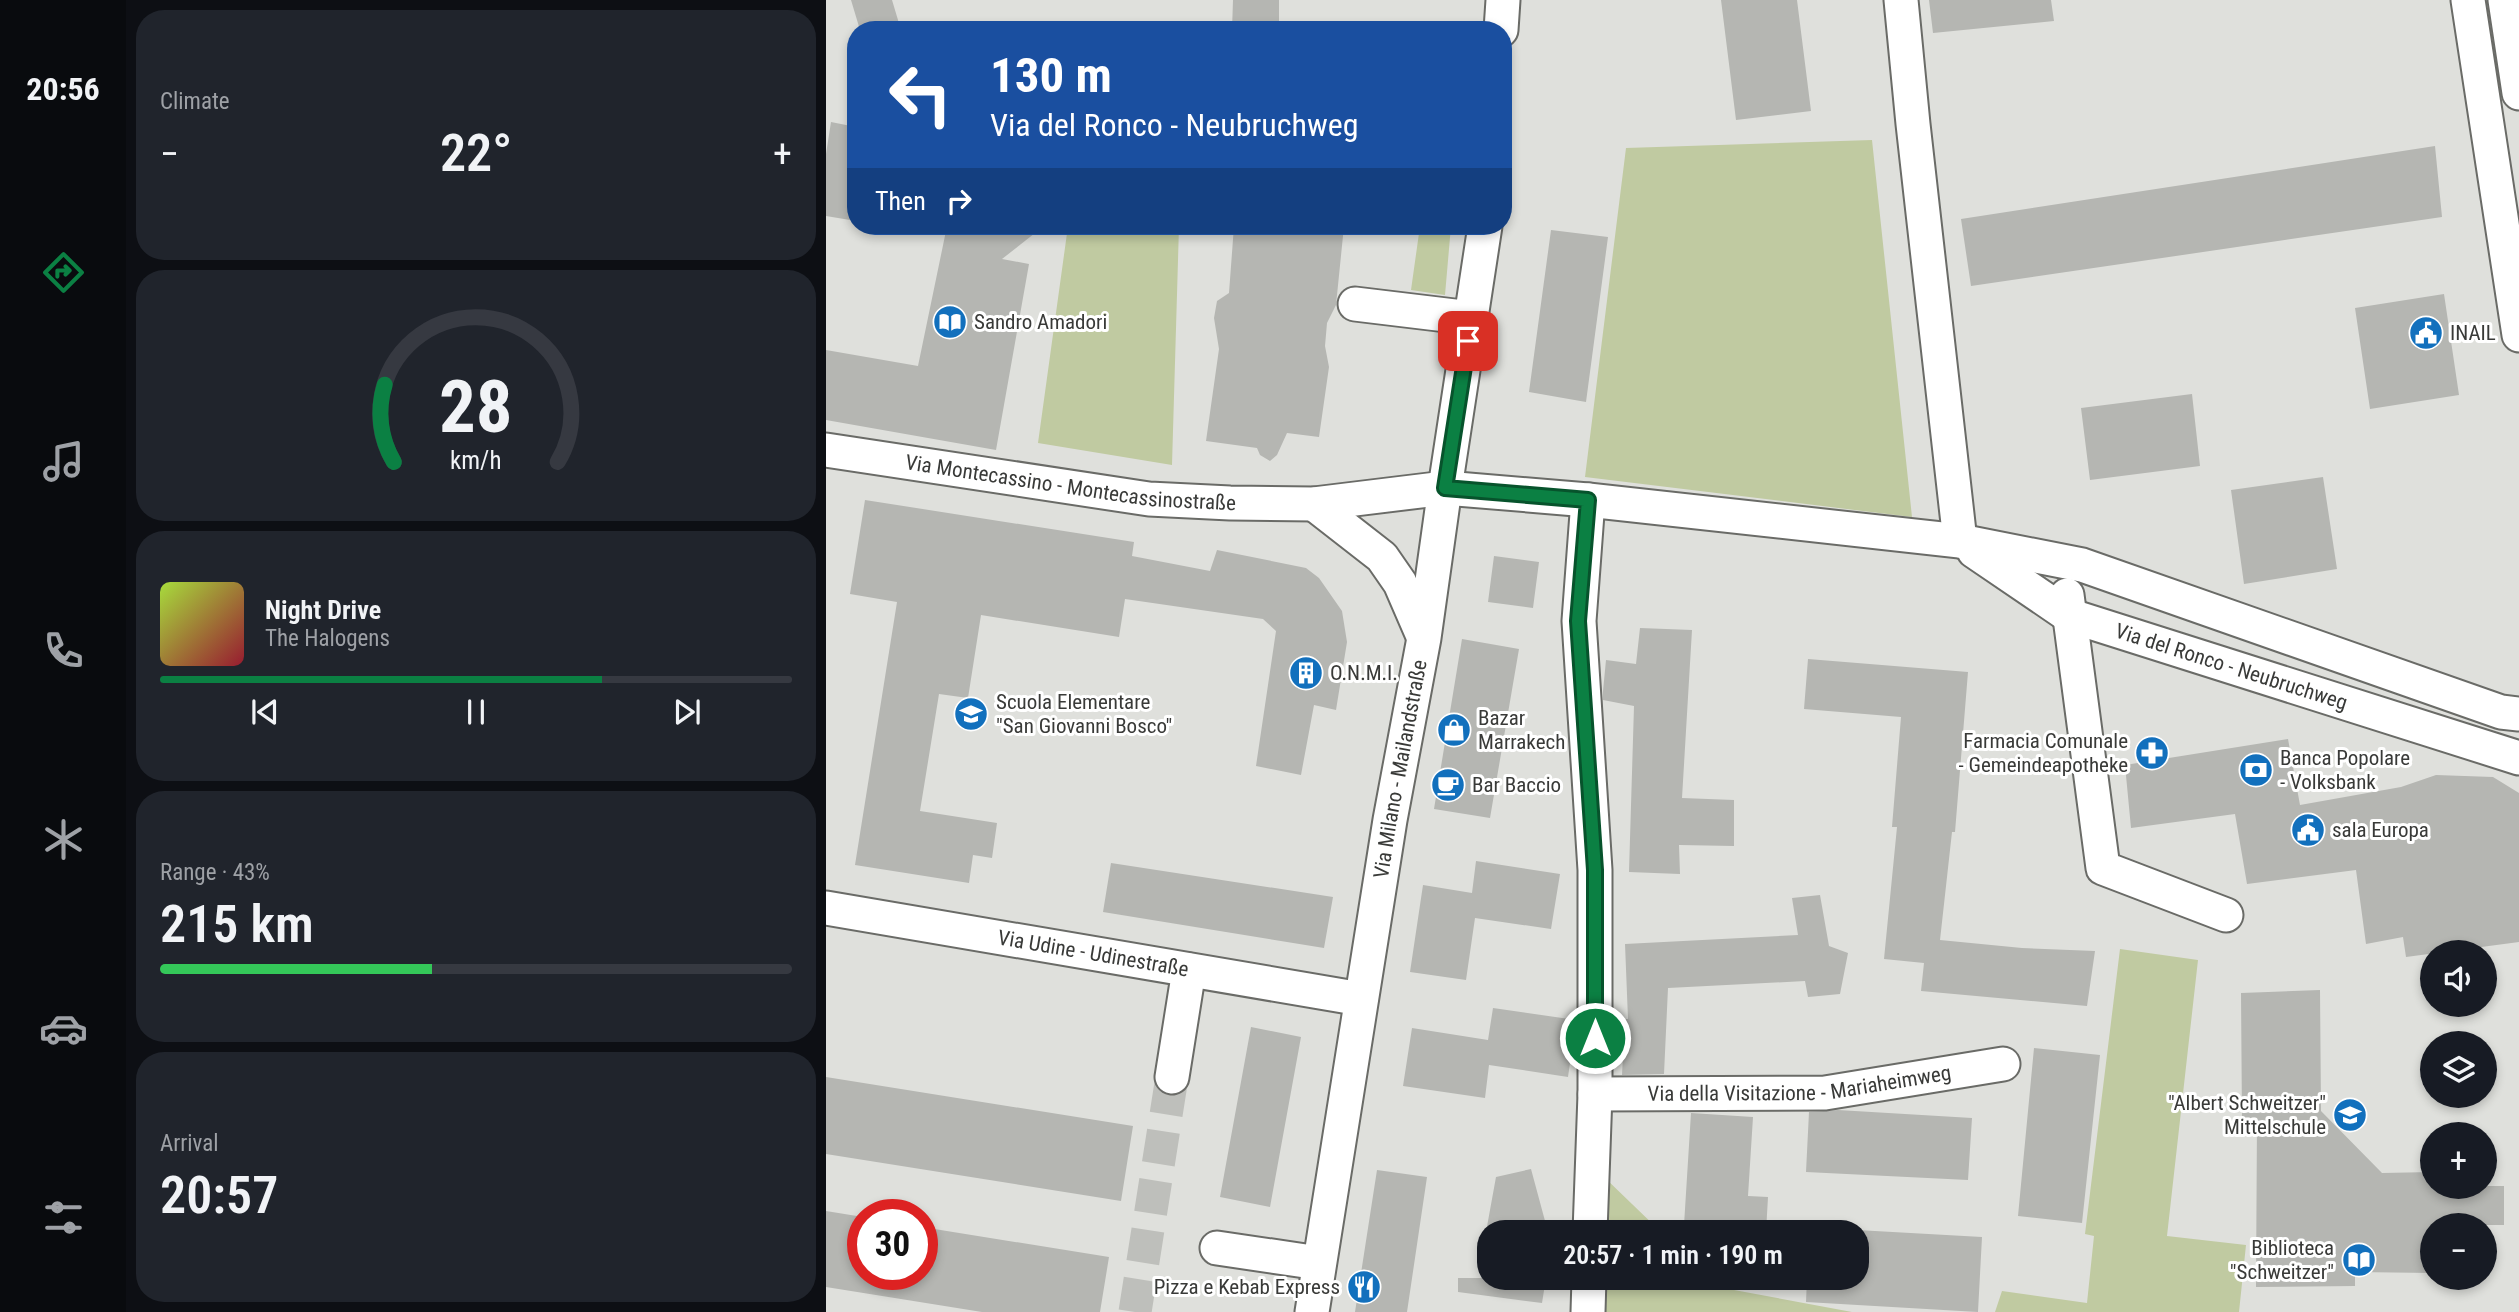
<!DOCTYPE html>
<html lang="en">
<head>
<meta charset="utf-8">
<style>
  :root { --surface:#171b24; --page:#20242c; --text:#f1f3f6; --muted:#9ea1a6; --line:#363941; --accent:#0b8043 }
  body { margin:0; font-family:"Roboto Condensed",sans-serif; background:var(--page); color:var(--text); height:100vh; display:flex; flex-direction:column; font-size:26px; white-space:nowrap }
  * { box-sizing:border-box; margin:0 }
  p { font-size:23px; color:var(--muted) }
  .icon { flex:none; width:38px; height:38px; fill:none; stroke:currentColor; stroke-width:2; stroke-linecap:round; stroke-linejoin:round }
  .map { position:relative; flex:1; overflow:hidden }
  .panel { display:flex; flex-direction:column; gap:10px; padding:10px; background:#0d0f14; width:700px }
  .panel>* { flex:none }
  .top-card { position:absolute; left:21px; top:21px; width:665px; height:214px; border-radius:28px; box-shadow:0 4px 10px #0003; background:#1a4fa0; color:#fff; overflow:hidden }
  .tools { position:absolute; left:1594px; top:940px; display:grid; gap:14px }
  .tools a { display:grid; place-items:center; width:77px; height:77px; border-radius:50%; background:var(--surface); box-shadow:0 4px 10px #0003; font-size:35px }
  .speed { position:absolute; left:21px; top:1199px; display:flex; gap:14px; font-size:35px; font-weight:700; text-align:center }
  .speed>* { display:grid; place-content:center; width:91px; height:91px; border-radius:50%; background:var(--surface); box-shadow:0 4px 10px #0003; line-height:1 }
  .speed .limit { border:10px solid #d22; background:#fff; color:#111 }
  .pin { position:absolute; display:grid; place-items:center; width:60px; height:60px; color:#fff; margin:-30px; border-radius:14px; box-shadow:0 4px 10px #0006 }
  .me { position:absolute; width:77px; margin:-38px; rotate:0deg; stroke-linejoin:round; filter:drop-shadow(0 0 5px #0008) }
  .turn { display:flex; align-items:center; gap:24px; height:147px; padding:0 28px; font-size:32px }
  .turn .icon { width:91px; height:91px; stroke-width:2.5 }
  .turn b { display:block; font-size:49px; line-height:60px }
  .then { display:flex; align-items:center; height:66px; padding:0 28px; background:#0003; gap:14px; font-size:26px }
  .big { font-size:52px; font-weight:600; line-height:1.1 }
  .panel .card { flex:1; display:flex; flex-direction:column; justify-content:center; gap:10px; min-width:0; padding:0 24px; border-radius:28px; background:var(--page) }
  .panel .dial { align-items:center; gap:0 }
  .dial svg { height:182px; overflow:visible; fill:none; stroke:var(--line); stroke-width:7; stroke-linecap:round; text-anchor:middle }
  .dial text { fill:var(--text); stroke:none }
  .song { display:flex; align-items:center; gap:21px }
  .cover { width:84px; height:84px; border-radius:10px; background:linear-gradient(135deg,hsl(80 70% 55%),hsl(350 70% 35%)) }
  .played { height:7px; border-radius:4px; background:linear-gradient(90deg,var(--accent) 70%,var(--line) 70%) }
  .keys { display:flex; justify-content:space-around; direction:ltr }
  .heat { display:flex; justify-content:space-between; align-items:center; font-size:38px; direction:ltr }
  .charge { height:10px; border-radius:5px; background:linear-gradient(90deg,#34c759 43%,var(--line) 0) }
  .trip { position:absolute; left:651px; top:1220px; width:392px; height:70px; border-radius:28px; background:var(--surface); box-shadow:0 4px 10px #0003; font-weight:600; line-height:70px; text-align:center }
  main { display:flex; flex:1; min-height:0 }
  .dock { display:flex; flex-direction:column; width:126px; justify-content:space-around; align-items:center; background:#090b0e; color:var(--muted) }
  .dock .icon { width:49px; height:49px }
  .dock .selected { color:var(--accent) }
  .dock b { font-size:32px; color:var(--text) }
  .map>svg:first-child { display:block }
  .green { fill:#c0caa1 }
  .building { fill:#b5b6b2 }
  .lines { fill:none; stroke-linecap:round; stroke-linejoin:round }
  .minor-tunnel { stroke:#bebfbb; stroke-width:33; stroke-dasharray:33 17; stroke-linecap:butt }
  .minor-casing { stroke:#6a6b67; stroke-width:37 }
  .minor { stroke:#fff; stroke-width:33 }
  .route-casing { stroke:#07532c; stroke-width:18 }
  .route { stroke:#0b8043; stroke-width:12 }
  .labels { text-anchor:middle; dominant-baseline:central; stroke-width:6; stroke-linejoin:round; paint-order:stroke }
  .poi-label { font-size:21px; fill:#393a38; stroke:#fff; text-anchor:start }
  .street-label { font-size:21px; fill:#393a38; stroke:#fff }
</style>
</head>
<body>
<main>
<nav class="dock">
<b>20:56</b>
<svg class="icon selected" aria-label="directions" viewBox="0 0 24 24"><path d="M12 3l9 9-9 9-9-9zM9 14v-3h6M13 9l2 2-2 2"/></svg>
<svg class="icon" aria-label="music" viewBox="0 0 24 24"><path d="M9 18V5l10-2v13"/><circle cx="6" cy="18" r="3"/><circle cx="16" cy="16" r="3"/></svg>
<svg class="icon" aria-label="phone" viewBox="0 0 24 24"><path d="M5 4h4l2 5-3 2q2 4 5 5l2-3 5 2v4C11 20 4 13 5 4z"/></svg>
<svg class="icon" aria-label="climate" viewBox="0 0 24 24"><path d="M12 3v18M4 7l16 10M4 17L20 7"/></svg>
<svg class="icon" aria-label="car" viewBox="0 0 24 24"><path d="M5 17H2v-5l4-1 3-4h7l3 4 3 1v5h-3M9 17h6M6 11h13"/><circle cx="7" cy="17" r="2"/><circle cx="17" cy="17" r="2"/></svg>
<svg class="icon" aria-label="filters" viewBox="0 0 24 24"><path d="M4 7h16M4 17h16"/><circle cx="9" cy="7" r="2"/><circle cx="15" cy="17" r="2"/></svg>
</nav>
<section class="panel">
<div class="card"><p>Climate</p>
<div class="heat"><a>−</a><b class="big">22°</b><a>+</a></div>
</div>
<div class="card dial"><svg viewBox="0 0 100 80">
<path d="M14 69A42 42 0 1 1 86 69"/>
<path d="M14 69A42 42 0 0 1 10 35" stroke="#0b8043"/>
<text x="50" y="56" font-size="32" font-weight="700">28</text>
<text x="50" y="72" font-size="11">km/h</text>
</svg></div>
<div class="card">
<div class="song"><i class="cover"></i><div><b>Night Drive</b><p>The Halogens</p></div></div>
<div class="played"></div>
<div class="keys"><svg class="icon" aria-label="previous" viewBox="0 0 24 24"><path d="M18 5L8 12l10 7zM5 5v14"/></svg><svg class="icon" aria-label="pause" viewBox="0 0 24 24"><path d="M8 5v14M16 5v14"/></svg><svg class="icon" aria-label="next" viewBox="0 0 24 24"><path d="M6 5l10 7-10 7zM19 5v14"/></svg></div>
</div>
<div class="card"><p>Range · 43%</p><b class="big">215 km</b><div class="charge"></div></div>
<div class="card"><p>Arrival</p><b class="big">20:57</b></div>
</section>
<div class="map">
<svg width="1693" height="1312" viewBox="0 0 1693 1312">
  <rect width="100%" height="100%" fill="#dfe0dc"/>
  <!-- green -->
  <path class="green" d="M1046 140 1086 517 759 477 800 148Z
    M242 226H353L346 465 212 443Z
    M594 226H625L619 295 585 290Z
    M1294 949 1372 960 1341 1236 1420 1245 1413 1312H1169L1176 1291 1261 1303 1268 1236 1259 1234Z
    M777 1176 835 1232H774Z
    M772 1278H882L892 1287 1026 1312H771Z"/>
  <!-- building -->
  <path class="building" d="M25 0H66L75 30H34Z
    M407 0H453V30H406Z
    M895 0H971L985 111 910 120Z
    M1103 0H1225L1228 21 1107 33Z
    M5 122 30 127V221L0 216V154Z
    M1609 146 1616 217 1145 286 1135 219Z
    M121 226H218L176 259 203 264 170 450 0 420V350L92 366Z
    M408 226H518L510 305 501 323 499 346 503 367 493 437 461 433 451 455 444 461 434 455 431 448 380 441 393 349 388 318 391 301 403 293Z
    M725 230 782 237 760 402 703 392Z
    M1618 294 1633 395 1544 409 1529 308Z
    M1366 394 1374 466 1264 480 1255 408Z
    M1497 477 1511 569 1418 584 1405 490Z
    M39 500 308 542 306 556 384 571 391 550 480 568 493 578 516 611 521 642 510 710 488 705 475 775 430 766 450 631 437 619 299 599 293 637 155 615 142 698 113 694 94 811 171 823 166 858 147 855 143 883 29 865 71 602 24 594Z
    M668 556 713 562 707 608 662 602Z
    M814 628 866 630 856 798 908 800V846L853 845 854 874 803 872 808 706 777 700V691L780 660 810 664Z
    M636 639 693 649 664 818 608 809Z
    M982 659 1142 672 1129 832H1126L1114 940 1196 948 1269 951 1261 1006 1095 991 1098 963 1058 959 1071 827H1066L1075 717 978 709Z
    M1462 739 1474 805 1575 787 1610 775 1667 777 1693 793V942L1580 957 1577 937 1540 944 1530 870 1421 884 1409 814 1305 828 1299 765Z
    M650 861 734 874 725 929 649 918 640 980 584 972 597 885 646 893Z
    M285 863 507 897 498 948 277 912Z
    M994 895 1003 946 1022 953 1014 994 982 997 979 981 842 988 838 1074 796 1075 799 1019H802L799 944 972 935 966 898Z
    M1494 990 1495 1111 1556 1173 1606 1172V1186H1678V1225H1606V1273L1529 1272V1286L1430 1287 1431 1120 1416 1121 1415 993Z
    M667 1008 750 1020 742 1077 663 1065 659 1098 577 1086 586 1028 662 1040Z
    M425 1027 475 1037 444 1207 394 1197Z
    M1208 1048 1274 1055 1256 1223 1192 1216Z
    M0 1077 307 1126 295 1201 0 1154Z
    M1012 1110 1146 1118 1142 1180 980 1172 983 1112Z
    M865 1113 927 1117 922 1196 942 1197 940 1232H879L880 1226 858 1225Z
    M705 1169 722 1232H660L670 1177Z
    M551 1170 601 1177 581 1312H529Z
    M0 1211 37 1217V1274H96V1227L283 1257 274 1312H156L0 1287Z
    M1031 1230 1156 1237 1152 1312 980 1302 981 1278H1031Z
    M632 1278H720L716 1303 632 1292Z"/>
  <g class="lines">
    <!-- minor-tunnel -->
    <path class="minor-tunnel" d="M309 1312 346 1077"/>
    <!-- minor casing -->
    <g class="minor-casing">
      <g id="minor">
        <path d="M1075 0 1087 124 1134 541"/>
        <path d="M1642 0 1693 335"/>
        <path d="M1679 0 1693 93"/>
        <path d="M675 30 677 0"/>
        <path d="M529 304 645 318"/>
        <path id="s1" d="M0 450 323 499 404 503 488 504 619 488 762 500 1134 541 1256 565 1675 712 1693 714"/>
        <path d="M762 500 753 621 769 870V1094L764 1232"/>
        <path d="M488 504 556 557 574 583 597 636"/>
        <path id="s2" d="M1148 551 1242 615 1693 758"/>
        <path d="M1241 595 1277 868 1400 915"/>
        <path id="s3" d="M0 908 535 999"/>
        <path d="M346 1077 363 970"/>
        <path id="s4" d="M769 1094 999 1093 1177 1064"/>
        <path d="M391 1248 493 1263"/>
        <path id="s5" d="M486 1312 564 820 598 638 619 488 659 226"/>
        <path d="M762 1312 763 1278"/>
      </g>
    </g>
    <!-- minor -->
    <use href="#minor" class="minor"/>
  </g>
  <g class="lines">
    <!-- route casing -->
    <g class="route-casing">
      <path id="route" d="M642 341 619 488 762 500 752 621 769 870V1038"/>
    </g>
    <!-- route -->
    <use href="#route" class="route"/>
  </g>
  <!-- icons -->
  <defs>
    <g id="library-disc" transform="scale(1.75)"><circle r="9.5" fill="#1270bd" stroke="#fff"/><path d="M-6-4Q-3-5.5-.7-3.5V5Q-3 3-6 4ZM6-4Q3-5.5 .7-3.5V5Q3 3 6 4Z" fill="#fff"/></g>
    <g id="civic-disc" transform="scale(1.75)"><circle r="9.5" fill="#1270bd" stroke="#fff"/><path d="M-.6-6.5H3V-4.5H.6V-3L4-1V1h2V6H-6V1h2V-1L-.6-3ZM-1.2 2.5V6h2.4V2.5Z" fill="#fff"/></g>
    <g id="building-disc" transform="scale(1.75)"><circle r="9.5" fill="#1270bd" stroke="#fff"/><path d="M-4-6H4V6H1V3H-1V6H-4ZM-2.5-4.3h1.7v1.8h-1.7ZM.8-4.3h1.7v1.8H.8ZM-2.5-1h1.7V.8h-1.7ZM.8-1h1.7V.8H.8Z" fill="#fff"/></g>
    <g id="school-disc" transform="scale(1.75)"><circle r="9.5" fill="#1270bd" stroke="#fff"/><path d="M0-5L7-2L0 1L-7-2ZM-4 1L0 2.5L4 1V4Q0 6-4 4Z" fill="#fff"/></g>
    <g id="shop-disc" transform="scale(1.75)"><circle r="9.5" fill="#1270bd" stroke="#fff"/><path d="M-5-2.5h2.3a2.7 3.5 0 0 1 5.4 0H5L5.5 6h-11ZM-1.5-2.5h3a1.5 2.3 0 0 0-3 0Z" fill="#fff"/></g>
    <g id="pharmacy-disc" transform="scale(1.75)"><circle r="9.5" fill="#1270bd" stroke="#fff"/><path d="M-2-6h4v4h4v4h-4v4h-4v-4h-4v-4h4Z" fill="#fff"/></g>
    <g id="bank-disc" transform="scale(1.75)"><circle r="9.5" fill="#1270bd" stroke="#fff"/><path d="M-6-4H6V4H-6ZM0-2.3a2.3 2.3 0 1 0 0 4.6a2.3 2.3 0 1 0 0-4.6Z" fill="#fff"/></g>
    <g id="cafe-disc" transform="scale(1.75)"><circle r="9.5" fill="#1270bd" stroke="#fff"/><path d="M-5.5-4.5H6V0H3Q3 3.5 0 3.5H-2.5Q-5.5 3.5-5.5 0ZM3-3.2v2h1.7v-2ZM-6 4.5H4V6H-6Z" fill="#fff"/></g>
    <g id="restaurant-disc" transform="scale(1.75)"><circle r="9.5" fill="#1270bd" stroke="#fff"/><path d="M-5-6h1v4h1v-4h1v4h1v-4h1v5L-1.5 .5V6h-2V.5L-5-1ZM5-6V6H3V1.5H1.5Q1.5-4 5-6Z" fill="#fff"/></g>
  </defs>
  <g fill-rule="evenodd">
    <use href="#library-disc" x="124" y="322"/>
    <use href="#civic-disc" x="1600" y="333"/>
    <use href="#building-disc" x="480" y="673"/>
    <use href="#school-disc" x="145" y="714"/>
    <use href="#shop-disc" x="628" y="730"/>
    <use href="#pharmacy-disc" x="1326" y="753"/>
    <use href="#bank-disc" x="1430" y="770"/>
    <use href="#cafe-disc" x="622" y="785"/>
    <use href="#civic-disc" x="1482" y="830"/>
    <use href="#school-disc" x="1524" y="1115"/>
    <use href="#library-disc" x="1533" y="1260"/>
    <use href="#restaurant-disc" x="538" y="1287"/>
  </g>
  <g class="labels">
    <!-- poi labels -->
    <g class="poi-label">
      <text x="148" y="322">Sandro Amadori</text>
      <text x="1624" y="333">INAIL</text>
      <text x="504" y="673">O.N.M.I.</text>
      <text x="170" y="702">Scuola Elementare<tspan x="170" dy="24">"San Giovanni Bosco"</tspan></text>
      <text x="652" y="718">Bazar<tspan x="652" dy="24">Marrakech</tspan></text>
      <text x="1302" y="741" text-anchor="end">Farmacia Comunale<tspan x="1302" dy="24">- Gemeindeapotheke</tspan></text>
      <text x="1454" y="758">Banca Popolare<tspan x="1454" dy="24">- Volksbank</tspan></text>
      <text x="646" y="785">Bar Baccio</text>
      <text x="1506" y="830">sala Europa</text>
      <text x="1500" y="1103" text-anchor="end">"Albert Schweitzer"<tspan x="1500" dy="24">Mittelschule</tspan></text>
      <text x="1508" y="1248" text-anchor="end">Biblioteca<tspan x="1508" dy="24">"Schweitzer"</tspan></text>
      <text x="514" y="1287" text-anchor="end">Pizza e Kebab Express</text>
    </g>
    <!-- street labels -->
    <g class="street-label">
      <text stroke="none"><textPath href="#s1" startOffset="247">Via Montecassino - Montecassinostraße</textPath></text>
      <text stroke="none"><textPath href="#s2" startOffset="285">Via del Ronco - Neubruchweg</textPath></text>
      <text stroke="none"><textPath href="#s5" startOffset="550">Via Milano - Mailandstraße</textPath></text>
      <text stroke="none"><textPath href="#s3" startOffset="271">Via Udine - Udinestraße</textPath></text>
      <text stroke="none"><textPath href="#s4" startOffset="205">Via della Visitazione - Mariaheimweg</textPath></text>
    </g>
  </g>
</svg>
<div class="tools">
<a><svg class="icon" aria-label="sound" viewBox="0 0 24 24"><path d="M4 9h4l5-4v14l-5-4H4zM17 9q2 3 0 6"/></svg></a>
<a><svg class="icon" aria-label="layers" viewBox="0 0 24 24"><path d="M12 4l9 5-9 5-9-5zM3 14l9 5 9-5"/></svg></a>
<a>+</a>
<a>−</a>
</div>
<div class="speed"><div class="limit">30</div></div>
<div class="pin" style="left:642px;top:341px;background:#d93025"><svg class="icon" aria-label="arrive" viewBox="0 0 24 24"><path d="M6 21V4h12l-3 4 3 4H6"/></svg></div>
<svg class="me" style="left:769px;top:1038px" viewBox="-20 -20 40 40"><circle r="17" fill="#0b8043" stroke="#fff" stroke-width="3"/><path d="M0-11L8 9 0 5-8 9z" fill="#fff"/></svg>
<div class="trip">20:57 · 1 min · 190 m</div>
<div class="top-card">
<div class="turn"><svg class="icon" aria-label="left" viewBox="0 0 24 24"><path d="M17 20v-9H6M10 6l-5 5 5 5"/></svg><div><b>130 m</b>Via del Ronco - Neubruchweg</div></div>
<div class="then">Then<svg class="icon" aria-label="right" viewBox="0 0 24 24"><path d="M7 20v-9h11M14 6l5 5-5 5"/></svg></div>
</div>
</div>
</main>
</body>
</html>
